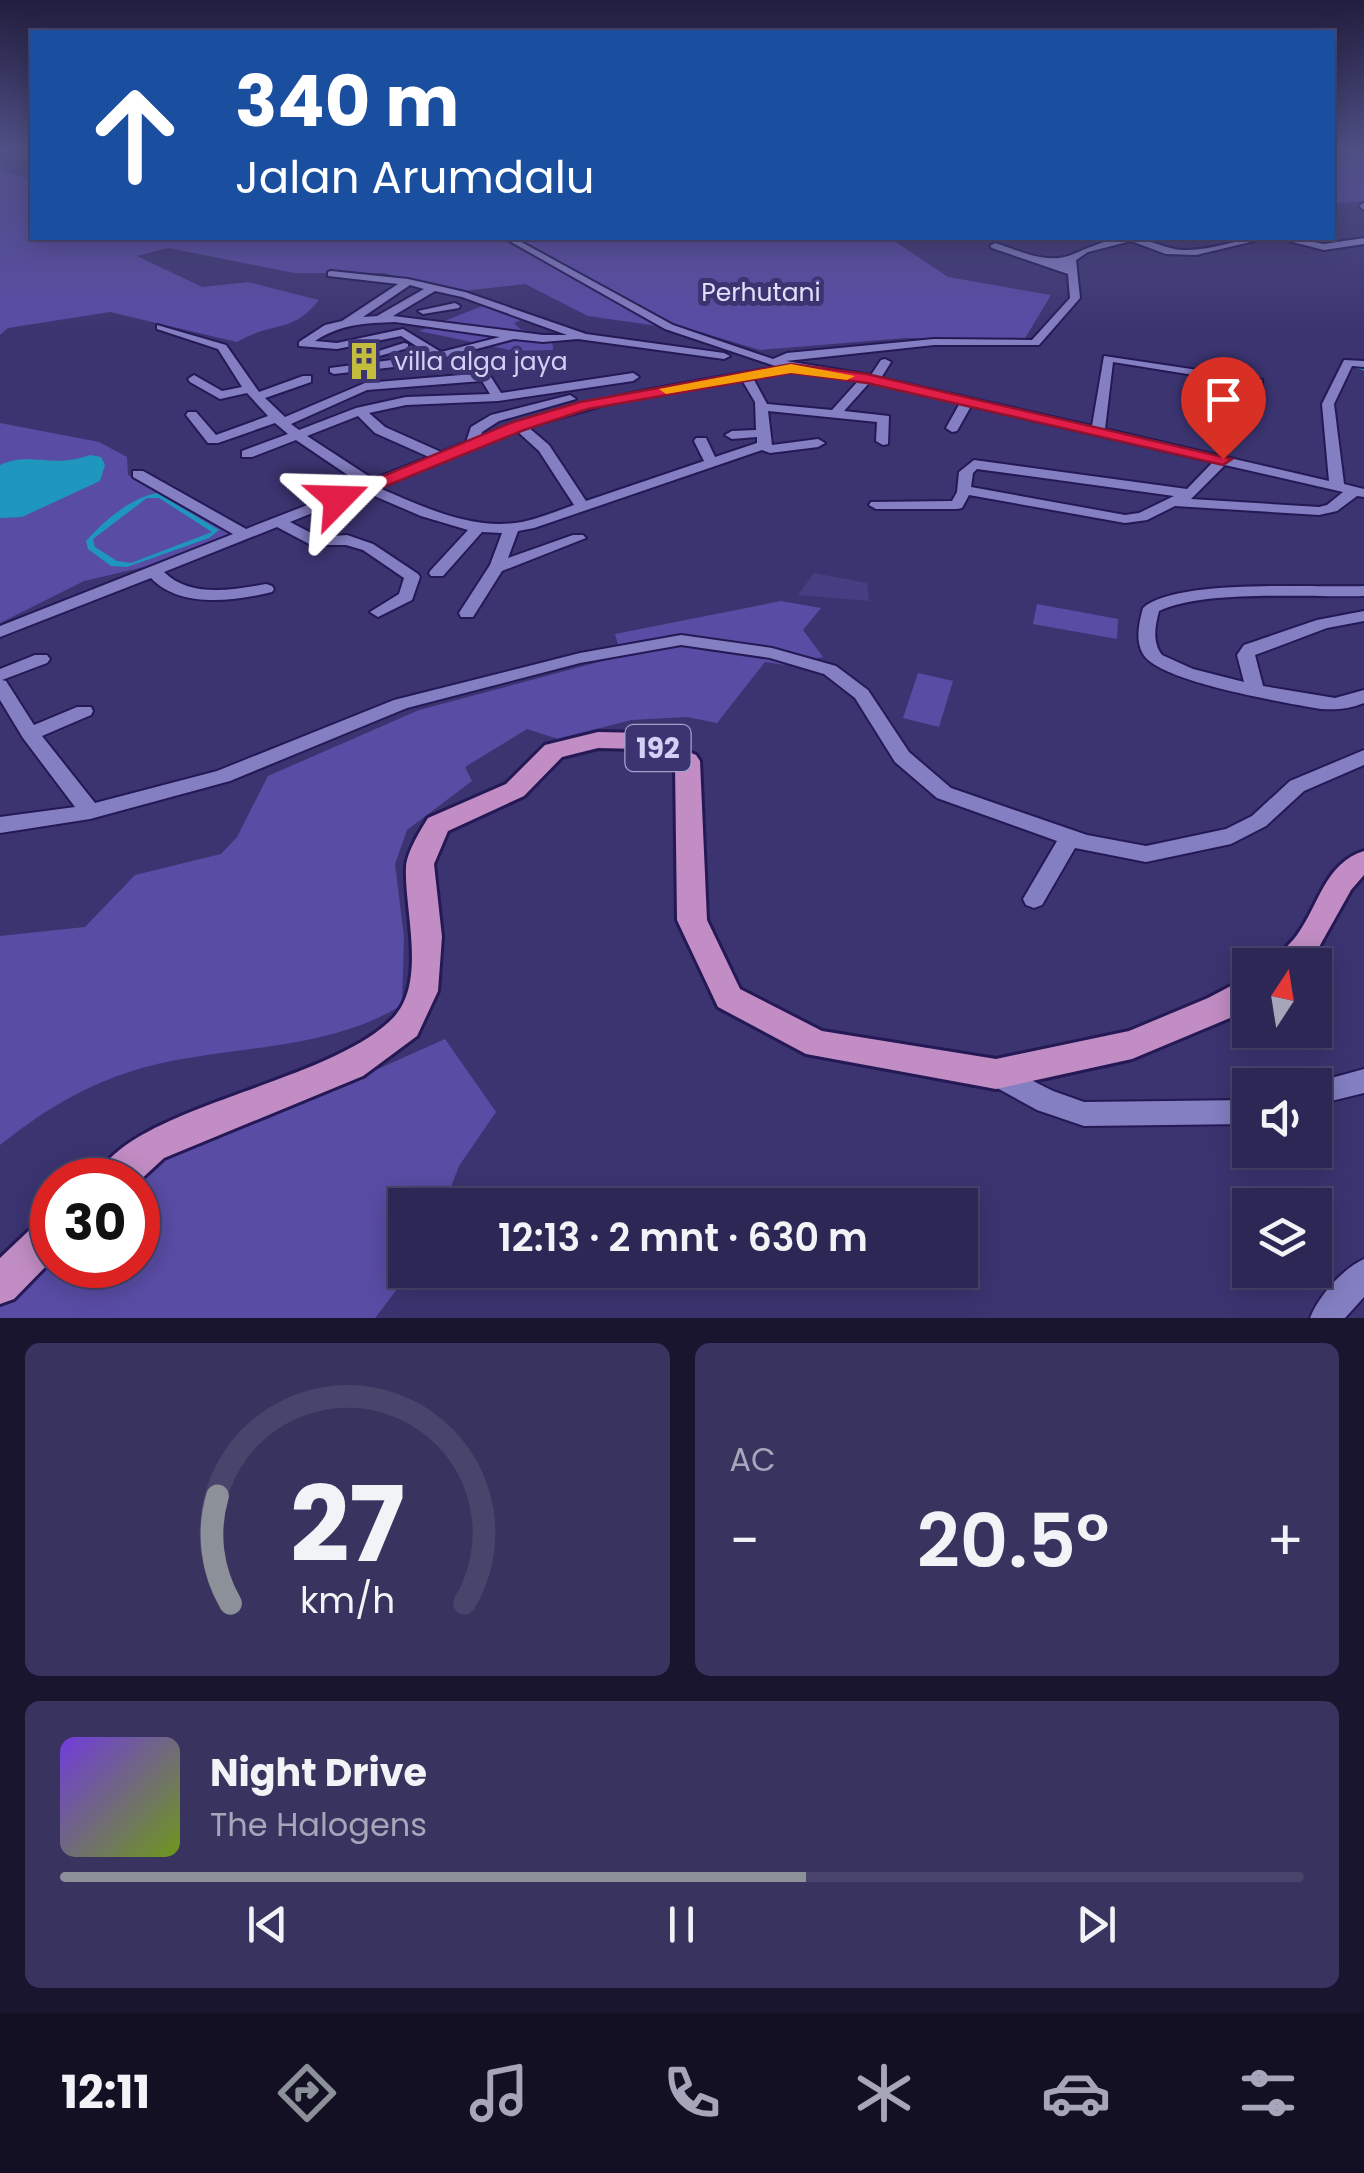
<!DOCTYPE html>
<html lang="id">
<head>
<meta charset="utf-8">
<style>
  :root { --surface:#2d2755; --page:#39335f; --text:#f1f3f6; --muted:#a7a5b9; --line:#48446c; --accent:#8c9099 }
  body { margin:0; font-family:Poppins,sans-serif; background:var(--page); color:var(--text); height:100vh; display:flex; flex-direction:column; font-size:38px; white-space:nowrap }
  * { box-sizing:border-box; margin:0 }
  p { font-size:32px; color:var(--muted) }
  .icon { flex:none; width:55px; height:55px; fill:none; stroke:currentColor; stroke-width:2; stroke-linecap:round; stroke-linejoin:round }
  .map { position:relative; height:1318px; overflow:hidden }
  .side { display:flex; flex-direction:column; gap:25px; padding:25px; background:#19152f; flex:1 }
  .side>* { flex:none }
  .top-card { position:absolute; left:30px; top:30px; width:1305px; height:210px; border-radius:0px; box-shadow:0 5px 25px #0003,0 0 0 2px var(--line); background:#1a4fa0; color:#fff; overflow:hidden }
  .needle { width:65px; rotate:12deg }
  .tools { position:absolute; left:1232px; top:948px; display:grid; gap:20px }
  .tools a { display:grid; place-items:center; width:100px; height:100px; border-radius:0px; background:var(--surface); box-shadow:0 5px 25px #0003,0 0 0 2px var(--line); font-size:50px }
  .speed { position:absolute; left:30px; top:1158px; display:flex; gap:20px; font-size:50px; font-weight:700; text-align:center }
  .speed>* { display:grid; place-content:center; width:130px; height:130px; border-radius:50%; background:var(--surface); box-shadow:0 5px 25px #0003,0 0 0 2px var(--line); line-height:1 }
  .speed .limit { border:15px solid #d22; background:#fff; color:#111 }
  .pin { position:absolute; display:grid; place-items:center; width:85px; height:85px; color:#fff; margin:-102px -42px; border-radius:50% 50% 50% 0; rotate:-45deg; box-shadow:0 0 10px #0007 }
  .pin .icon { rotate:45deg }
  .me { position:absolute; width:110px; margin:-55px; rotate:68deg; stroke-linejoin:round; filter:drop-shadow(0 0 8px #0008) }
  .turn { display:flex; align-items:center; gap:35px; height:210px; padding:0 40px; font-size:45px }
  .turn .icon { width:130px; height:130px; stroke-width:2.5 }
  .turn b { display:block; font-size:70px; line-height:85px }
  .big { font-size:75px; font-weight:600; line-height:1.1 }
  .side .widget { flex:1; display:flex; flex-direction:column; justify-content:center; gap:15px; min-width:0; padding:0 35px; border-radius:15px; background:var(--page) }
  .side .dial { align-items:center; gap:0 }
  .dial svg { height:260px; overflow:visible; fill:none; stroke:var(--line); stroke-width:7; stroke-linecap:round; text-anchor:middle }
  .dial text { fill:var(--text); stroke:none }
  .song { display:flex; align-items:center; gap:30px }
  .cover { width:120px; height:120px; border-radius:15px; background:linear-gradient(135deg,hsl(260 70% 55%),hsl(80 70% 35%)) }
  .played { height:10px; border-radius:5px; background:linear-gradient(90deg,var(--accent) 60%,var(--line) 60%) }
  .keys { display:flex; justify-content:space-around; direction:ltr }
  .heat { display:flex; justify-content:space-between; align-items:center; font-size:55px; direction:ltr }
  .side .tiles { flex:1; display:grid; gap:25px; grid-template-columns:1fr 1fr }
  .widget:last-child { grid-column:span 2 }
  .trip { position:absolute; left:388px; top:1188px; width:590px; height:100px; border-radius:0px; background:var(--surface); box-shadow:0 5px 25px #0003,0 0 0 2px var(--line); font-weight:600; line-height:100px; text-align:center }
  .tab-bar { display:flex; height:160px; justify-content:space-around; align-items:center; background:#121022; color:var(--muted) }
  .tab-bar .icon { width:70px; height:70px }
  .tab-bar .on { color:var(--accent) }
  .tab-bar b { font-size:45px; color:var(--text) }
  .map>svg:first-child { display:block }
  .built { fill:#463d82 }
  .green { fill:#594ca5 }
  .water { fill:#1e96bd; fill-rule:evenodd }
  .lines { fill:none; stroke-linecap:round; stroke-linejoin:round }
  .stream { stroke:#1e96bd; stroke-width:2.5 }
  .minor-casing { stroke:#241954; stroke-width:4 }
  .major-casing { stroke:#241954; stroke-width:6 }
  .minor { fill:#847fc3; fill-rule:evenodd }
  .major { fill:#c28dc4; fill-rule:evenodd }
  .route { fill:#e11d48; stroke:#92132f; stroke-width:2.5 }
  .slow { fill:#f59e0b }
  .labels { text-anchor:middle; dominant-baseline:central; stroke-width:10; stroke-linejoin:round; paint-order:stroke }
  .far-park-label { font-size:25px; fill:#e1e0fa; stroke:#3c3471 }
  .far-poi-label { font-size:25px; fill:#d1d0f5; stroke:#3c3471; text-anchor:start }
  .shield { fill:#3c3471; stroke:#a4a1cd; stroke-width:2.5 }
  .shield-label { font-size:28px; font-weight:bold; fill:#d1d0f5 }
</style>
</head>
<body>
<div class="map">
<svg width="1364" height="1318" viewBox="0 0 1364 1318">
  <rect width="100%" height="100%" fill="#3c3471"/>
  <!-- built -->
  <path class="built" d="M814 573 867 583 869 601 798 595Z"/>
  <!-- green -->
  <path class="green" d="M1332 148H1364V201L1333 204Z
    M0 169 32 180V238H890L948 277 1051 295 1024 340 906 338 760 350 700 332 588 316 525 284 463 291 383 273H294L168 248 137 256 202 287 248 282 319 300C291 335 274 320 237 342L110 312 8 328 0 335Z
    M485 305 524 319 514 323 520 329 552 338 553 350 515 351 419 331Z
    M0 423 99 442 127 457 128 475 234 532 144 567 84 581 0 623Z
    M781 601 821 608 803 630 823 657 786 665 765 662 717 723 687 717 631 720 558 739 527 729 465 767 472 781 407 830 395 864 404 937 402 1005C319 1056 215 1043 126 1073 78 1089 39 1114 0 1145V936L85 927 135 875 221 854 237 837 268 776 419 710 621 656 615 634Z
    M1037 604 1118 619 1117 639 1033 624Z
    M918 673 953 681 939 727 903 718Z
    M445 1039 496 1112 459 1166 444 1205H405V1270H412L375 1318H0V1306L52 1252V1265H138V1180H129L203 1137 351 1081Z"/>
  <!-- water -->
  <path class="water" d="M90 455 101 457 105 465 100 481 22 517 0 518V465C30 451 53 469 90 455Z
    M157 493 219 530 209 538 127 567 111 566 88 549 86 541C104 521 130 498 157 493ZM147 498H159L212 532 131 563 117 561 95 547 93 539Z"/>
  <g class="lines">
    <!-- stream -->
    <path class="stream" d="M1357 367 1364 369"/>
    <!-- minor casing -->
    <g class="minor-casing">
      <path id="minor" d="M1363 203 1364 204V210L1359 206Z
        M504 238H514L673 325 773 359 787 353 934 339 1032 340 1070 298 1068 274 992 248 990 246 995 243C1018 250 1046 265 1071 255 1088 248 1103 241 1122 238 1143 235 1161 249 1183 250 1212 251 1238 238 1267 238L1196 255 1166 254 1131 241 1088 252 1076 260 1080 298 1039 345H934L786 361 871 375 881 360 885 359 891 362 881 378 1092 426 1104 356 1258 379 1262 380V386L1113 362 1105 429 1329 481 1322 404 1344 360 1364 361V367L1352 366 1334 404 1344 484 1364 489V497L1357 496 1337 511 1319 515 1175 506 1147 520 1125 523 969 495 962 508 957 509H876L869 505 871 502 952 501 957 492 959 472 974 460 1187 489 1213 462 971 406 957 431 952 432 946 428 960 403 870 382 844 411 889 416 888 444 883 445 876 441 877 422 768 411 772 445 818 439 825 443 818 447 770 453 762 450 534 528 518 531 508 558 573 535H583L586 538 502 571 473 617H461L459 613 490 565 502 533 482 532 443 576H431L429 573 431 570 468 530 421 516 365 492 290 522 319 537 347 535 373 544 418 574 420 577 412 600 378 617 370 612 399 594 404 578 363 550 346 545H311L277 527 164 572C190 598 233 590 266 584L272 586 274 589 272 592C235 601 180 609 151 578L0 637V626L233 534 133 477V471H143L246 529 361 484 296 440 252 457H242V451L288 434 275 423 218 443H208L186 415 188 412H196L216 435 268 416 247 393 220 399 190 382 188 379 194 375 222 391 242 387 218 349 157 329V325L226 345 259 392 303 376H311V382L265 398 285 417 365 383 485 373 489 374 501 393 633 373 639 377 633 381 498 401 406 405 369 413 385 427 441 452 466 442 471 427 491 415 570 395 576 399 499 421 482 432 481 436C576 399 677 384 778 367L665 329ZM792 369 859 380 832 410 767 404 753 378ZM742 380 755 402 756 430 732 431 725 435 732 439 757 437V443L715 457 706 438H696L694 441 704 461 586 501 549 445 528 427 619 401ZM482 381 490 394 406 397 356 408 299 430 291 424 367 390ZM358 416 375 433 429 457 373 479 307 436ZM517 431 539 451 574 505C557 511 540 518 522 522 472 531 424 507 379 488ZM1225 465 1343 492 1327 505 1319 507 1191 499ZM977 469 1174 496 1139 513 1125 515 971 487 973 473Z
        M1277 238H1293L1324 244 1364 238V244L1324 250Z
        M331 271 408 279 465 292 586 334 724 353 730 356 724 359 578 339 543 342 514 339 420 364 334 374 330 372V368L430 355 401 336 337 349 299 346V342L325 325 342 321 398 284 328 276V272ZM410 285 424 289 377 316 363 317ZM435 291 462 297 567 335H543L393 316ZM395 322 500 337 441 352 403 329 337 343 315 341C341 324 365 323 395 322Z
        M455 303 460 306 459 308 423 314 418 311Z
        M404 343 408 344V348L372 358 366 355Z
        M1364 586V596C1309 598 1206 589 1159 611 1155 626 1152 642 1162 655L1193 669 1244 682 1237 655 1244 645 1317 620 1364 611V621L1327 628 1255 655 1263 686 1335 698 1364 690V703C1349 709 1337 710 1321 709 1287 703 1159 682 1143 654 1135 640 1139 623 1143 608 1176 578 1316 588 1364 586Z
        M681 635 772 648 836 666 868 690 909 752 951 788 1087 835 1146 846 1226 829 1252 816 1290 781 1364 750V765L1304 791 1266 826 1231 844 1146 862 1075 848 1042 905 1034 908 1026 905 1023 899 1057 841 937 798 895 762 855 698 824 674 770 658 681 645 580 663 407 708 230 781 90 819 0 833V817L75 807 23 738 0 700V669L35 655H47L50 659 47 663 2 680 6 681 34 725 77 707H91L93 711 91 715 42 736 95 803 217 771 394 700 580 653Z
        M997 1063 1053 1091 1084 1102 1250 1100V1124L1084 1126 1037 1110 988 1083 984 1075 988 1067Z
        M1364 1069V1093L1315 1105V1085H1306Z
        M1364 1259V1297L1345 1318H1310C1318 1297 1343 1268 1364 1259Z"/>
    </g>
    <!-- major casing -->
    <g class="major-casing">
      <path id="major" d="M598 732 644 733 696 755 700 761 707 920 740 989 822 1031 996 1059 1129 1031 1208 998 1250 976V1005L1230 1018 1132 1059 996 1089 806 1054 718 1007 677 920 675 765 640 749 598 748 562 757 524 796 448 831 434 864 442 937 438 991 417 1036 363 1076 164 1158 138 1182 95 1180C126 1106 329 1085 394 1017 427 981 404 910 406 867 407 852 420 831 428 818L506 784 545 745Z
        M1364 851V875L1351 890 1310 963 1272 965C1278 953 1289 946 1297 935 1319 905 1325 863 1364 851Z
        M52 1215V1260L14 1299 0 1304V1258L39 1221Z"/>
    </g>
    <!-- minor -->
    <use href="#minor" class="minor"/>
    <!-- major -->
    <use href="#major" class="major"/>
  </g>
  <!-- sky -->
  <linearGradient id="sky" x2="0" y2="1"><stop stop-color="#211d3e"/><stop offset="0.45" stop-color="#505086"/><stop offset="1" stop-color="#505086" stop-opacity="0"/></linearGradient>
  <rect width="1364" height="332" fill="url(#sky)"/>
  <!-- route -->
  <path class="route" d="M791 364 867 374 1232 459 1223 465 867 383 791 373 588 409 524 430 344 503 328 499 513 422 580 402Z"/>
  <!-- slow -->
  <path class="slow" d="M791 364 855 376 847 380 791 373 666 394 659 389Z"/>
  <!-- icons -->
  <defs>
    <g id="building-bare" transform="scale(3)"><path d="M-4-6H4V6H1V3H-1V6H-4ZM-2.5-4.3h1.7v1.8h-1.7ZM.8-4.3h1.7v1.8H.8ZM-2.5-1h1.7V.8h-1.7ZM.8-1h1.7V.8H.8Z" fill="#c3bd3e" stroke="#3c3471" stroke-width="2.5" paint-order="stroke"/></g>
  </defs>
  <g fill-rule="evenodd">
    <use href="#building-bare" x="364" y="361"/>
  </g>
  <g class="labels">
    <!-- far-park labels -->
    <g class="far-park-label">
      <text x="761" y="292">Perhutani</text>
    </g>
    <!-- far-poi labels -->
    <g class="far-poi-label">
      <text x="394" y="361">villa alga jaya</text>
    </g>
    <!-- shield labels -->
    <rect class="shield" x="625.5" y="725" width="65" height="46" rx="8"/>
    <g class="shield-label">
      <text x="658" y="748">192</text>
    </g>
  </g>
</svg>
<div class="tools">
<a><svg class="needle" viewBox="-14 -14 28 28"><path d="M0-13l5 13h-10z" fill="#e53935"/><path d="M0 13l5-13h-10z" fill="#a7a5b9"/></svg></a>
<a><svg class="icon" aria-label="sound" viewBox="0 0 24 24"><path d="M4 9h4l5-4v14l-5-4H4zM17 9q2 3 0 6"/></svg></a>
<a><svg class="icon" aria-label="layers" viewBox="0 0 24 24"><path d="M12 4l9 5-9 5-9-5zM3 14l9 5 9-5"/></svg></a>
</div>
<div class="speed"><div class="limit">30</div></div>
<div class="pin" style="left:1223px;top:459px;background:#d93025"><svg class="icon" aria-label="arrive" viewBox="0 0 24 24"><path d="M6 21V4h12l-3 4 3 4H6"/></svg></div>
<svg class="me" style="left:338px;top:499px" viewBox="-20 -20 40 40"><path d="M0-17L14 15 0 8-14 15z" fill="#e11d48" stroke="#fff" stroke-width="4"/></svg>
<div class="trip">12:13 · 2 mnt · 630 m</div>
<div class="top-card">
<div class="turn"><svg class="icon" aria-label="ahead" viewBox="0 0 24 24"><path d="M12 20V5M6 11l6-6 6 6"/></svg><div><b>340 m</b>Jalan Arumdalu</div></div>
</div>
</div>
<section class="side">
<div class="tiles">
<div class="widget dial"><svg viewBox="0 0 100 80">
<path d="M14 69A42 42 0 1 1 86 69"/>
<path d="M14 69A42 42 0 0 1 10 36" stroke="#8c9099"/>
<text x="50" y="56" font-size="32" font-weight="700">27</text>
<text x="50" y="72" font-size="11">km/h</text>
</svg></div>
<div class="widget"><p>AC</p>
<div class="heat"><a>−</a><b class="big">20.5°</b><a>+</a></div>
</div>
<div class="widget">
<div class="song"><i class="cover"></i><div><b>Night Drive</b><p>The Halogens</p></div></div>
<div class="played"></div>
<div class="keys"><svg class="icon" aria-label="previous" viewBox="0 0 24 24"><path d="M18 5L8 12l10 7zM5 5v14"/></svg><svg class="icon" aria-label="pause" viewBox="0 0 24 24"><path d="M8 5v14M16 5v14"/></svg><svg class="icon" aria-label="next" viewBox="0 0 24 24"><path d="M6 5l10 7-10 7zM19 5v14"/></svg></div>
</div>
</div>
</section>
<nav class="tab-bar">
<b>12:11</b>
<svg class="icon on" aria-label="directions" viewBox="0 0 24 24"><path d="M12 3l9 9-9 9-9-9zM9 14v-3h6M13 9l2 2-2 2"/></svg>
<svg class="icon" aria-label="music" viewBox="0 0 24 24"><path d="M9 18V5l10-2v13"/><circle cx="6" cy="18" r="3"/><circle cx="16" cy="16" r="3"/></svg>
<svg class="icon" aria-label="phone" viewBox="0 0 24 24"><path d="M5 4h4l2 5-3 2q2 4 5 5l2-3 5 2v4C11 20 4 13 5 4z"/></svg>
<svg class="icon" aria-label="climate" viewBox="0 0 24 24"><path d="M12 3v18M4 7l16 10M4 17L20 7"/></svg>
<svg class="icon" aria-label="car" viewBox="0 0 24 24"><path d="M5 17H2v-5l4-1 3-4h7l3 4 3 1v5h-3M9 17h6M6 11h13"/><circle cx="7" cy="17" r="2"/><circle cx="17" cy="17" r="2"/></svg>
<svg class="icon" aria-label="filters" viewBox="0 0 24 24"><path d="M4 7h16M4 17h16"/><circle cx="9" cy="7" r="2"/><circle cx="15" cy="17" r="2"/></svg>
</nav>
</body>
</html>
